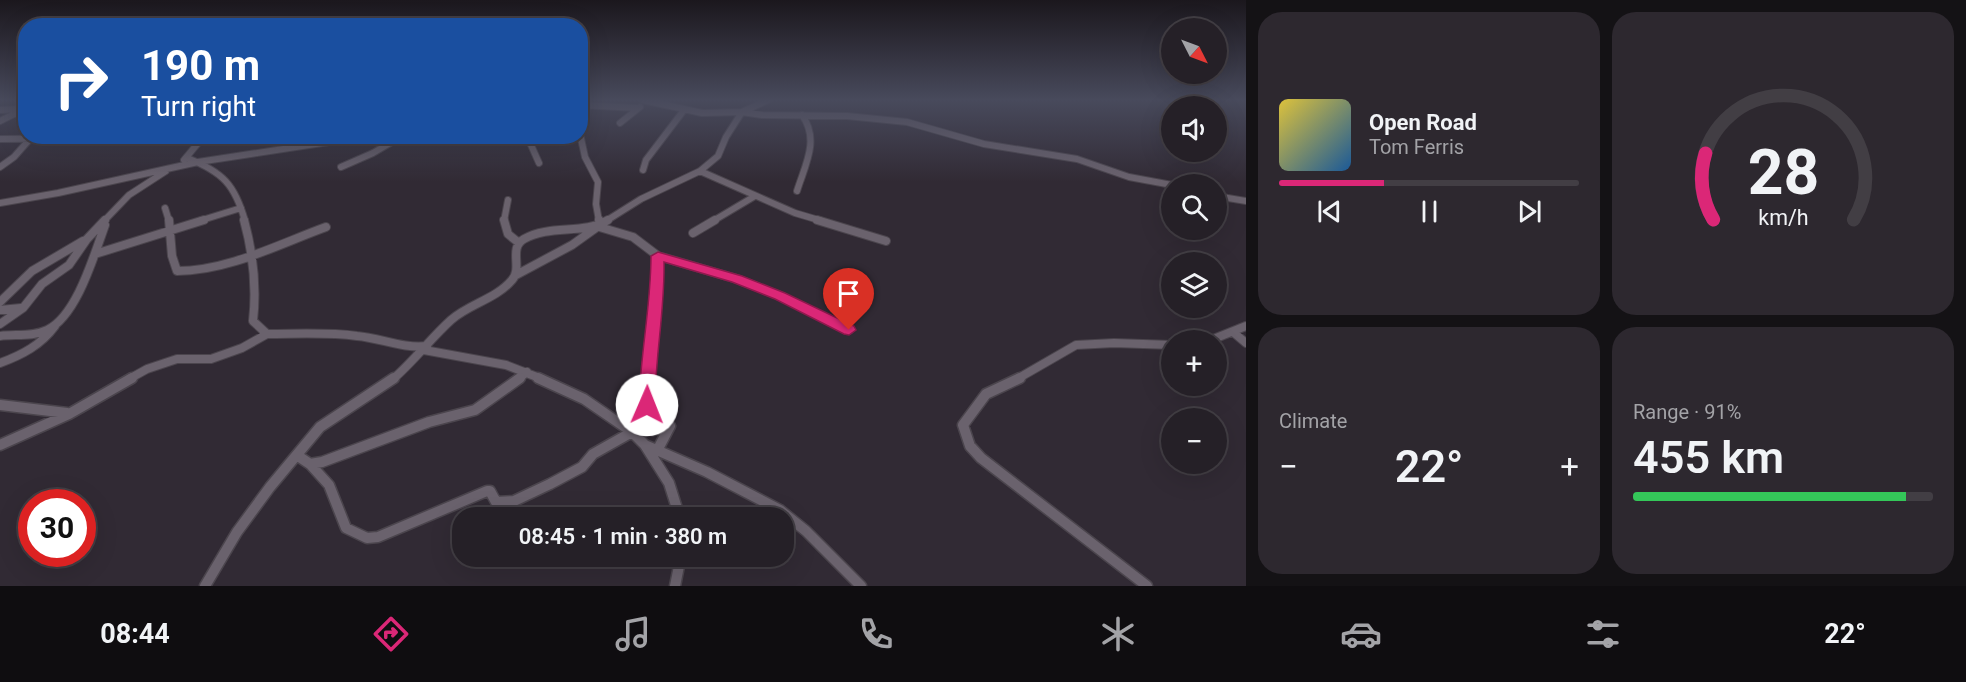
<!DOCTYPE html>
<html lang="en">
<head>
<meta charset="utf-8">
<style>
  :root { --surface:#252027; --page:#2d282f; --text:#f1f3f6; --muted:#a3a3a7; --line:#423e44; --accent:#db2777 }
  body { margin:0; font-family:Roboto,sans-serif; background:var(--page); color:var(--text); height:100vh; display:flex; flex-direction:column; font-size:22px; white-space:nowrap }
  * { box-sizing:border-box; margin:0 }
  p { font-size:20px; color:var(--muted) }
  .icon { flex:none; width:33px; height:33px; fill:none; stroke:currentColor; stroke-width:2; stroke-linecap:round; stroke-linejoin:round }
  .map { position:relative; flex:1; overflow:hidden }
  .panel { display:flex; flex-direction:column; gap:12px; padding:12px; background:#141215; width:720px }
  .panel>* { flex:none }
  .banner { position:absolute; left:18px; top:18px; width:570px; height:126px; border-radius:24px; box-shadow:0 6px 24px #0002,0 0 0 2px var(--line); background:#1a4fa0; color:#fff; overflow:hidden }
  .needle { width:39px; rotate:132deg }
  .buttons { position:absolute; left:1161px; top:18px; display:grid; gap:12px }
  .buttons a { display:grid; place-items:center; width:66px; height:66px; border-radius:50%; background:var(--surface); box-shadow:0 6px 24px #0002,0 0 0 2px var(--line); font-size:30px }
  .speed { position:absolute; left:18px; top:489px; display:flex; gap:12px; font-size:30px; font-weight:700; text-align:center }
  .speed>* { display:grid; place-content:center; width:78px; height:78px; border-radius:50%; background:var(--surface); box-shadow:0 6px 24px #0002,0 0 0 2px var(--line); line-height:1 }
  .speed .limit { border:9px solid #d22; background:#fff; color:#111 }
  .pin { position:absolute; display:grid; place-items:center; width:51px; height:51px; color:#fff; margin:-62px -26px; border-radius:50% 50% 50% 0; rotate:-45deg; box-shadow:0 0 6px #0007 }
  .pin .icon { rotate:45deg }
  .me { position:absolute; width:66px; margin:-33px; rotate:1deg; stroke-linejoin:round; filter:drop-shadow(0 0 4px #0008) }
  .turn { display:flex; align-items:center; gap:21px; height:126px; padding:0 24px; font-size:27px }
  .turn .icon { width:78px; height:78px; stroke-width:2.5 }
  .turn b { display:block; font-size:42px; line-height:51px }
  .big { font-size:45px; font-weight:600; line-height:1.1 }
  .panel .card { flex:1; display:flex; flex-direction:column; justify-content:center; gap:9px; min-width:0; padding:0 21px; border-radius:24px; background:var(--page) }
  .panel .dial { align-items:center; gap:0 }
  .dial svg { height:156px; overflow:visible; fill:none; stroke:var(--line); stroke-width:7; stroke-linecap:round; text-anchor:middle }
  .dial text { fill:var(--text); stroke:none }
  .song { display:flex; align-items:center; gap:18px }
  .cover { width:72px; height:72px; border-radius:9px; background:linear-gradient(135deg,hsl(50 70% 55%),hsl(210 70% 35%)) }
  .played { height:6px; border-radius:3px; background:linear-gradient(90deg,var(--accent) 35%,var(--line) 35%) }
  .keys { display:flex; justify-content:space-around; direction:ltr }
  .heat { display:flex; justify-content:space-between; align-items:center; font-size:33px; direction:ltr }
  .charge { height:9px; border-radius:4px; background:linear-gradient(90deg,#34c759 91%,var(--line) 0) }
  .panel .tiles { flex:1; display:grid; gap:12px; grid-template-columns:repeat(2,1fr) }
  .trip { position:absolute; left:452px; top:507px; width:342px; height:60px; border-radius:24px; background:var(--surface); box-shadow:0 6px 24px #0002,0 0 0 2px var(--line); font-weight:600; line-height:60px; text-align:center }
  .tabs { display:flex; height:96px; justify-content:space-around; align-items:center; background:#0f0d10; color:var(--muted) }
  .tabs .icon { width:42px; height:42px }
  .tabs .selected { color:var(--accent) }
  .tabs b { font-size:27px; color:var(--text) }
  main { display:flex; flex:1; min-height:0 }
  .map>svg:first-child { display:block }
  .lines { fill:none; stroke-linecap:round; stroke-linejoin:round }
  .minor-far2-casing { stroke:#4b454d; stroke-width:8 }
  .minor-far1-casing { stroke:#4b454d; stroke-width:10 }
  .minor-casing { stroke:#4b454d; stroke-width:13 }
  .minor-far2 { stroke:#6a626d; stroke-width:6 }
  .minor-far1 { stroke:#6a626d; stroke-width:8 }
  .minor { stroke:#6a626d; stroke-width:10 }
  .route { fill:#db2777; stroke:#8e194d; stroke-width:1.5 }
</style>
</head>
<body>
<main>
<div class="map">
<svg width="1246" height="586" viewBox="0 0 1246 586">
  <rect width="100%" height="100%" fill="#312a34"/>
  <g class="lines">
    <!-- minor-far2 casing -->
    <g class="minor-far2-casing">
      <path id="minor-far2" d="M643 100 702 113 742 112 762 115 847 116 907 122 984 144 1077 159 1129 177 1172 185
        M580 105 637 108
        M0 110 20 109
        M0 121 26 108
        M620 123 640 107
        M580 134 585 157 598 182 596 204 599 221
        M527 136 539 163
        M0 139 89 138
        M187 158C223 172 235 185 245 221
        M184 160 204 136
        M0 167 14 157 29 140
        M341 167 373 153 402 136
        M643 170 646 160 684 110
        M700 171 795 213 822 221
        M797 191C805 165 820 140 802 115
        M1216 196 1246 201
        M0 203 58 193 198 162 368 136
        M165 208 169 221
        M104 221 129 195 166 171
        M199 221 241 208
        M504 221 508 200
        M606 221 641 199 700 171 718 156 726 137 742 112 768 100
        M713 221 755 196"/>
    </g>
    <!-- minor-far1 casing -->
    <g class="minor-far1-casing">
      <path id="minor-far1" d="M169 220 172 256 177 271C228 271 279 244 326 227
        M244 220C253 253 257 286 253 321L267 334C297 334 327 332 357 336 381 338 403 349 427 346
        M504 220 508 234 519 243
        M817 220 886 241
        M596 226 633 237 658 256 737 279 780 296 849 330
        M693 233 715 220
        M95 254 204 220
        M516 275 572 245 600 225 599 220
        M0 302 32 271 83 241
        M0 310 21 308
        M0 324 23 308 42 284 69 265 87 239 105 220
        M1233 332 1246 343
        M0 336C15 334 33 337 47 330 77 316 94 255 105 225
        M1211 340 1246 326
        M424 350 506 365 542 379
        M0 363C22 355 41 345 55 326
        M129 379 147 369 177 359H211L242 348 267 334
        M393 379C414 361 430 339 451 320 469 304 496 299 512 280 523 268 508 248 524 239 550 224 584 235 608 220
        M518 379 527 372
        M647 379 657 294 658 256
        M1017 379 1076 345 1114 343 1172 345"/>
    </g>
    <!-- minor casing -->
    <g class="minor-casing">
      <path id="minor" d="M538 378 584 399 632 432 645 445 707 472 780 510 806 531 861 586
        M647 378 646 400 649 409 670 426 658 449
        M1020 378 986 394 963 425 970 446 981 458 1147 586
        M0 405 67 413
        M0 445 69 414 132 378
        M645 445 669 483 680 518
        M298 456 310 464 322 462 429 422 475 410 520 378
        M310 464 329 485 346 528 367 538 378 537 487 491H490L496 502 514 501 550 484 582 467 593 454 632 432
        M205 586 237 532 270 487 320 427 394 378
        M675 586 681 556"/>
    </g>
    <!-- minor-far2 -->
    <use href="#minor-far2" class="minor-far2"/>
    <!-- minor-far1 -->
    <use href="#minor-far1" class="minor-far1"/>
    <!-- minor -->
    <use href="#minor" class="minor"/>
  </g>
  <!-- sky -->
  <linearGradient id="sky" x2="0" y2="1"><stop stop-color="#1b171d"/><stop offset="0.55" stop-color="#484a5c"/><stop offset="1" stop-color="#484a5c" stop-opacity="0"/></linearGradient>
  <rect width="1246" height="182" fill="url(#sky)"/>
  <!-- route -->
  <path class="route" d="M658 252 742 276 785 293 854 326 856 330 849 335 844 334 775 299 732 282 664 262C665 310 655 357 655 405L653 410 647 412 641 410 639 405C640 355 651 306 651 256Z"/>
</svg>
<div class="buttons">
<a><svg class="needle" viewBox="-14 -14 28 28"><path d="M0-13l5 13h-10z" fill="#e53935"/><path d="M0 13l5-13h-10z" fill="#a3a3a7"/></svg></a>
<a><svg class="icon" aria-label="sound" viewBox="0 0 24 24"><path d="M4 9h4l5-4v14l-5-4H4zM17 9q2 3 0 6"/></svg></a>
<a><svg class="icon" aria-label="search" viewBox="0 0 24 24"><circle cx="10" cy="10" r="6"/><path d="M15 15l6 6"/></svg></a>
<a><svg class="icon" aria-label="layers" viewBox="0 0 24 24"><path d="M12 4l9 5-9 5-9-5zM3 14l9 5 9-5"/></svg></a>
<a>+</a>
<a>−</a>
</div>
<div class="speed"><div class="limit">30</div></div>
<div class="pin" style="left:849px;top:330px;background:#d93025"><svg class="icon" aria-label="arrive" viewBox="0 0 24 24"><path d="M6 21V4h12l-3 4 3 4H6"/></svg></div>
<svg class="me" style="left:647px;top:405px" viewBox="-20 -20 40 40"><circle r="19" fill="#fff"/><path d="M0-13L10 11 0 6-10 11z" fill="#db2777"/></svg>
<div class="trip">08:45 · 1 min · 380 m</div>
<div class="banner">
<div class="turn"><svg class="icon" aria-label="right" viewBox="0 0 24 24"><path d="M7 20v-9h11M14 6l5 5-5 5"/></svg><div><b>190 m</b>Turn right</div></div>
</div>
</div>
<section class="panel">
<div class="tiles">
<div class="card">
<div class="song"><i class="cover"></i><div><b>Open Road</b><p>Tom Ferris</p></div></div>
<div class="played"></div>
<div class="keys"><svg class="icon" aria-label="previous" viewBox="0 0 24 24"><path d="M18 5L8 12l10 7zM5 5v14"/></svg><svg class="icon" aria-label="pause" viewBox="0 0 24 24"><path d="M8 5v14M16 5v14"/></svg><svg class="icon" aria-label="next" viewBox="0 0 24 24"><path d="M6 5l10 7-10 7zM19 5v14"/></svg></div>
</div>
<div class="card dial"><svg viewBox="0 0 100 80">
<path d="M14 69A42 42 0 1 1 86 69"/>
<path d="M14 69A42 42 0 0 1 10 35" stroke="#db2777"/>
<text x="50" y="56" font-size="32" font-weight="700">28</text>
<text x="50" y="72" font-size="11">km/h</text>
</svg></div>
<div class="card"><p>Climate</p>
<div class="heat"><a>−</a><b class="big">22°</b><a>+</a></div>
</div>
<div class="card"><p>Range · 91%</p><b class="big">455 km</b><div class="charge"></div></div>
</div>
</section>
</main>
<nav class="tabs">
<b>08:44</b>
<svg class="icon selected" aria-label="directions" viewBox="0 0 24 24"><path d="M12 3l9 9-9 9-9-9zM9 14v-3h6M13 9l2 2-2 2"/></svg>
<svg class="icon" aria-label="music" viewBox="0 0 24 24"><path d="M9 18V5l10-2v13"/><circle cx="6" cy="18" r="3"/><circle cx="16" cy="16" r="3"/></svg>
<svg class="icon" aria-label="phone" viewBox="0 0 24 24"><path d="M5 4h4l2 5-3 2q2 4 5 5l2-3 5 2v4C11 20 4 13 5 4z"/></svg>
<svg class="icon" aria-label="climate" viewBox="0 0 24 24"><path d="M12 3v18M4 7l16 10M4 17L20 7"/></svg>
<svg class="icon" aria-label="car" viewBox="0 0 24 24"><path d="M5 17H2v-5l4-1 3-4h7l3 4 3 1v5h-3M9 17h6M6 11h13"/><circle cx="7" cy="17" r="2"/><circle cx="17" cy="17" r="2"/></svg>
<svg class="icon" aria-label="filters" viewBox="0 0 24 24"><path d="M4 7h16M4 17h16"/><circle cx="9" cy="7" r="2"/><circle cx="15" cy="17" r="2"/></svg>
<b>22°</b>
</nav>
</body>
</html>
